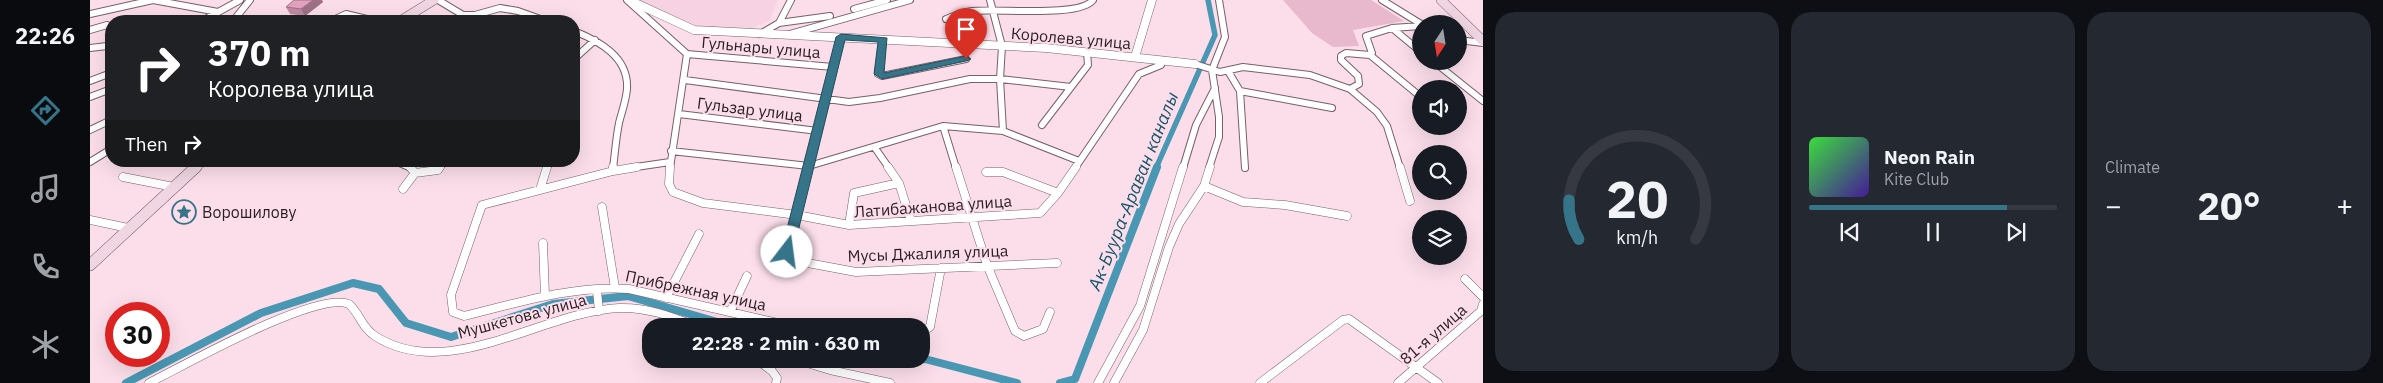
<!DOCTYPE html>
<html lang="en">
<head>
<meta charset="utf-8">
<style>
  :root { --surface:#171b24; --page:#242831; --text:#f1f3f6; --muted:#9ea1a6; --line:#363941; --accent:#367489 }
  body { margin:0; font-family:"IBM Plex Sans",sans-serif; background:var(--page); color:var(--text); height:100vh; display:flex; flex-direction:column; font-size:19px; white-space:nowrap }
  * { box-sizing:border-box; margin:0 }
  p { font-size:16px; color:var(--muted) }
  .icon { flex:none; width:28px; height:28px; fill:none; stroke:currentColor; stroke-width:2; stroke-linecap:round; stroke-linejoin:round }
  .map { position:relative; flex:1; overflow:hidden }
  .side { display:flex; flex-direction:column; gap:12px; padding:12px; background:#0d0f14; width:900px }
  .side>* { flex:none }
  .guide { position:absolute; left:15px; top:15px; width:475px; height:152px; border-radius:20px; box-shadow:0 5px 20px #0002; background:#202124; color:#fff; overflow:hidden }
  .needle { width:32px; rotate:192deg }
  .tools { position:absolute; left:1322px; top:15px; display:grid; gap:10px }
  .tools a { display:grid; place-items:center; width:55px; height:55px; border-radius:50%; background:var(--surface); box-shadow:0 5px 20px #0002; font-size:25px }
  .speed { position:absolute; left:15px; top:302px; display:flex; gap:10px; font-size:25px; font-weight:700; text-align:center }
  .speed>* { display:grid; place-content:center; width:65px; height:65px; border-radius:50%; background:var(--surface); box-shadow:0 5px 20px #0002; line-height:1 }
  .speed .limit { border:8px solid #d22; background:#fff; color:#111 }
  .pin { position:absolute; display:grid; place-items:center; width:42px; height:42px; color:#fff; margin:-51px -21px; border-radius:50% 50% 50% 0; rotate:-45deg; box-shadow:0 0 5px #0007 }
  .pin .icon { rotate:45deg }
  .me { position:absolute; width:55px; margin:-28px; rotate:15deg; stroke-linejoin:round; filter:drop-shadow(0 0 4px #0008) }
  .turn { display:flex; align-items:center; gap:18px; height:105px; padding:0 20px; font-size:22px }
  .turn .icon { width:65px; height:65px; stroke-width:2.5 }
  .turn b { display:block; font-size:35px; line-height:42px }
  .then { display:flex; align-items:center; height:48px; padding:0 20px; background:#0003; gap:10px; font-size:19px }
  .big { font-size:38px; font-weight:800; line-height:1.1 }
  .side .card { flex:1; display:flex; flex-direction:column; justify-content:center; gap:8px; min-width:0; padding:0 18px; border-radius:20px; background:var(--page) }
  .side .dial { align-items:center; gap:0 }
  .dial svg { height:130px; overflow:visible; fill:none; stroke:var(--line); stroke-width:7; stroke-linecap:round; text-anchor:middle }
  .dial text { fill:var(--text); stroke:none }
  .song { display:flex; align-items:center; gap:15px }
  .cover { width:60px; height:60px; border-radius:8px; background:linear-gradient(135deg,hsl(120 70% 55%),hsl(260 70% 35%)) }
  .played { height:5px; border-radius:2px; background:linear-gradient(90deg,var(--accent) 80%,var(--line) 80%) }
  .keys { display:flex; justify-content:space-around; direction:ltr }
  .heat { display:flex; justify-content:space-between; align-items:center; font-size:28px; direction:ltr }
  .side .tiles { flex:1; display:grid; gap:12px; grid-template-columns:repeat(3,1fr) }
  .trip { position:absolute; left:552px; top:318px; width:288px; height:50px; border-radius:20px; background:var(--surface); box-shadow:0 5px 20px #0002; font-weight:800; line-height:50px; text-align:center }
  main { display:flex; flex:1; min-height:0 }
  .tabs { display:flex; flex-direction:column; width:90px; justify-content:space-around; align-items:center; background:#090b0e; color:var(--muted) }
  .tabs .icon { width:35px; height:35px }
  .tabs .current { color:var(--accent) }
  .tabs b { font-size:22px; color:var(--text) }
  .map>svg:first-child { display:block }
  .built { fill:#f7d2e2 }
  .green { fill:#e8b8cd }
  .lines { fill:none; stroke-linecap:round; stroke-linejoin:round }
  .canal-far1 { stroke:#4997b2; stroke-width:5.5 }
  .canal { stroke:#4997b2; stroke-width:8 }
  .minor-far1-casing { stroke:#785f6a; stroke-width:8 }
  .minor-casing { stroke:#785f6a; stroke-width:9 }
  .tertiary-casing { stroke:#785f6a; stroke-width:9 }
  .secondary-far1-casing { stroke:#785f6a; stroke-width:10 }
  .secondary-casing { stroke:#785f6a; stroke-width:12 }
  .minor-far1 { stroke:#fff; stroke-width:6 }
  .minor { stroke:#fff; stroke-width:8 }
  .tertiary { stroke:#fff; stroke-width:8 }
  .secondary-far1 { stroke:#efd6e2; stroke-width:9 }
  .secondary { stroke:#efd6e2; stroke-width:11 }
  .wall { fill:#c28aa4 }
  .shaded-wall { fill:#9e7186 }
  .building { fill:#e2a1bf; stroke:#9e7186 }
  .route { fill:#367489; stroke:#234b59 }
  .labels { text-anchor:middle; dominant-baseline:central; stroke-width:4; stroke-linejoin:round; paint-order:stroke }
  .street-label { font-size:16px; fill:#291f23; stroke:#fbdeea }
  .poi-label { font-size:16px; fill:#291f23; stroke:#fbdeea; text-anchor:start }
  .water-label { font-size:18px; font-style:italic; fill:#17566a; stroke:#fbdeea }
</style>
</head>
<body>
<main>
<nav class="tabs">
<b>22:26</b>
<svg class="icon current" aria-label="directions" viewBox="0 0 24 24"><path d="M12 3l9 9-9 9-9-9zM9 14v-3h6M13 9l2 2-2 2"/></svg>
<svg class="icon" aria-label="music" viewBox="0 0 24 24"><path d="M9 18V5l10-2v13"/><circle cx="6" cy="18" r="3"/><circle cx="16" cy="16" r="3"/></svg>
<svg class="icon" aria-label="phone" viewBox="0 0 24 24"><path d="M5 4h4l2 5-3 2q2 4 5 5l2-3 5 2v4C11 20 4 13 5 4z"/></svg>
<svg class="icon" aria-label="climate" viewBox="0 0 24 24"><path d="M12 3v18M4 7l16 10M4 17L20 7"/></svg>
</nav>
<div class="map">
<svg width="1393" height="383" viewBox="0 0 1393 383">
  <rect width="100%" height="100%" fill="#fbdeea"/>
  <!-- built -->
  <path class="built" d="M549 0H688L679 21 662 28 606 27Z"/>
  <!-- green -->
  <path class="green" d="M1193 0H1281L1314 21 1263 30 1269 46 1243 47 1222 33Z"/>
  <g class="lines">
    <!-- canal-far1 -->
    <path class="canal-far1" d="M1066 168 1125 35 1118 0"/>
    <!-- canal -->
    <path class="canal" d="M753 359 762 361 835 359 927 383
      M36 383 171 313 263 283 289 289 316 323 361 337 463 304 538 296 641 326
      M970 383 985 379 1067 167"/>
    <!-- minor-far1 casing -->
    <g class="minor-far1-casing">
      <path id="minor-far1" d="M348 0 373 15H385L410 8 428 11 456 21
        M537 0 597 54 580 168
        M900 0 912 46 910 79 913 131
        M1292 0 1331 24
        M764 9 797 0
        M0 14 63 0 128 12
        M856 19C864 16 873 12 882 11 906 8 990 18 1003 0
        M112 21 150 0
        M143 21 160 0
        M241 21 256 14 285 21
        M689 23 740 16
        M1302 28 1331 52
        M0 30 17 25
        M484 31C509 41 539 57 537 89 536 101 532 111 529 123 526 138 525 153 523 168
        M670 34 689 23 701 0
        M700 34 820 0
        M793 39 788 74 792 76 876 59
        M1369 40 1393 43
        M0 48 17 46 21 49
        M597 54 743 67
        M1280 55 1331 97
        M484 59 505 40
        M1343 61 1393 101
        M1105 64 1130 72 1153 67 1220 75 1260 89 1287 112 1297 126 1310 168
        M1138 71 1150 91 1155 168
        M595 80 759 102 790 98 880 79H910L981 87
        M0 81 21 73
        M1260 89 1269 84 1268 76 1251 60V56L1256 53 1280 55 1282 53 1276 36 1302 28 1331 26
        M1150 91 1242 108
        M0 97 21 89
        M589 114 728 131
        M952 125 998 65 997 52
        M853 126 866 168
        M0 130 21 120
        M785 148 799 168
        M581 151 719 166 853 126 913 131 989 161
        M305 161 321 168
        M0 162 21 149
        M349 168 355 161
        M457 168 459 161
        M539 168 580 162
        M718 168 751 37
        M985 168 1049 74 1071 65 1073 60
        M1093 168 1106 125 1125 88
        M1119 168 1129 137V117L1122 70 1135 37 1129 0"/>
    </g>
    <!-- minor casing -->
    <g class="minor-casing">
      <path id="minor" d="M547 167 523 171 392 205 361 295 363 312 374 316C427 303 484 285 539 289L701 326
        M580 167 579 184 583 192 613 203 707 215 759 225 950 213 968 193 986 167
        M718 167 697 252 707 261 766 272 967 263
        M798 167 809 183 821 221
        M866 167 897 265 925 331 934 336 953 329 960 312
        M1310 167 1320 201
        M523 171V167
        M896 172H913L968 193
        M325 173 348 170 350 167
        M33 177 84 187
        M1114 186 1153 202 1195 205 1257 216
        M313 189 325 173 320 167
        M450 190 457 167
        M512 207 525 288
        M0 220 38 228
        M759 225 764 193 809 183
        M453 243 455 296
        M1375 279 1393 297
        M507 291 509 311
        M576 298 609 234
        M640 312 657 276
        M831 332 840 327 851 268
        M666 359 682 371 687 378 686 383
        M704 359 740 370 800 383
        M59 383C93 366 227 290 259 304 270 314 272 328 285 336 358 383 452 312 529 308 557 307 580 316 606 326
        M1008 383 1050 306 1093 167
        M1024 383 1053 330 1079 247 1089 224 1114 186 1120 167
        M1170 383 1253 320 1259 319 1348 383
        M1308 383 1391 311 1393 304"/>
    </g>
    <!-- tertiary casing -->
    <g class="tertiary-casing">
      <path id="tertiary" d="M539 0 604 30 956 48 1105 64
        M1045 57 1062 0"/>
    </g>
    <!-- secondary-far1 casing -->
    <g class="secondary-far1-casing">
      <path id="secondary-far1" d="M1351 0 1393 41
        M310 21 344 0
        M105 168 113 161"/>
    </g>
    <!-- secondary casing -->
    <g class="secondary-casing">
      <path id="secondary" d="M0 265 106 167"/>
    </g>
    <!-- minor-far1 -->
    <use href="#minor-far1" class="minor-far1"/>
    <!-- minor -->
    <use href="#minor" class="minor"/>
    <!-- tertiary -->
    <use href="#tertiary" class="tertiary"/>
    <!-- secondary-far1 -->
    <use href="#secondary-far1" class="secondary-far1"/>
    <!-- secondary -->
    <use href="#secondary" class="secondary"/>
  </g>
  <!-- wall -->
  <path class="wall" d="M233 2 215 16 200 14 196 7Z"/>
  <!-- shaded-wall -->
  <path class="shaded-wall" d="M223 0H232L233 2 215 16 211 9Z"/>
  <!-- building -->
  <path class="building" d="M204 0H223L211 9 196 7Z"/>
  <!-- route -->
  <path class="route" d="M751 34 797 38 794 73 876 56 881 59 876 61 792 79 784 74 788 42 755 40 703 252 697 257 691 252 746 37Z"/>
  <!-- icons -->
  <defs>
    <g id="sight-ring" transform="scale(1.25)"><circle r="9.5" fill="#fbdeea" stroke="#367489" stroke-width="1.5"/><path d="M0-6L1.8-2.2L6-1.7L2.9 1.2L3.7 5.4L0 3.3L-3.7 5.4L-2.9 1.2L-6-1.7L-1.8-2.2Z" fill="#367489"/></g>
  </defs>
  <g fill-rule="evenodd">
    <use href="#sight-ring" x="94" y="212"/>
  </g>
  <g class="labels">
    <!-- street labels -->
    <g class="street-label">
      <text transform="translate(981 38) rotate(5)">Королева улица</text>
      <text transform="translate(671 47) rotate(5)">Гульнары улица</text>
      <text transform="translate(660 109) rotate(7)">Гульзар улица</text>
      <text transform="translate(843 206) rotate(-4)">Латибажанова улица</text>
      <text transform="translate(838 253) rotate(-2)">Мусы Джалиля улица</text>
      <text transform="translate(606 290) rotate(12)">Прибрежная улица</text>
      <text transform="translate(432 316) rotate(-15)">Мушкетова улица</text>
      <text transform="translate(1343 334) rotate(-41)">81-я улица</text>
    </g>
    <!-- poi labels -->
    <g class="poi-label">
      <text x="112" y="212">Ворошилову</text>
    </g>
    <!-- water labels -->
    <g class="water-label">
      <text transform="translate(1043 191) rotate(-68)">Ак-Буура-Араван каналы</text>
    </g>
  </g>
</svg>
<div class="tools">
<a><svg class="needle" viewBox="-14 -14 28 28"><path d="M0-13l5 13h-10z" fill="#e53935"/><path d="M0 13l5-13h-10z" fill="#9ea1a6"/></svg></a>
<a><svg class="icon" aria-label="sound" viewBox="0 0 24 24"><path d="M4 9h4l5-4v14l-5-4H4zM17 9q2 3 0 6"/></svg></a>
<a><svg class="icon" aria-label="search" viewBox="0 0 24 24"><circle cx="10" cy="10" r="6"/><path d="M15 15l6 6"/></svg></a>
<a><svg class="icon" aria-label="layers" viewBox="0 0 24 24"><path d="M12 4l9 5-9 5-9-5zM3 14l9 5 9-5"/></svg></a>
</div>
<div class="speed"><div class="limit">30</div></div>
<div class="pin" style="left:876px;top:59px;background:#d93025"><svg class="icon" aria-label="arrive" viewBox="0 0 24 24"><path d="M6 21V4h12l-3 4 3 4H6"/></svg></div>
<svg class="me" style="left:697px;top:252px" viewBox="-20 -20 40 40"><circle r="19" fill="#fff"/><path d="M0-13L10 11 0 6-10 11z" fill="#367489"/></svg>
<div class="trip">22:28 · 2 min · 630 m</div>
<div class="guide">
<div class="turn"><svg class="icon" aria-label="right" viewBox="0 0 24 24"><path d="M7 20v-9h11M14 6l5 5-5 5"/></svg><div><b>370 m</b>Королева улица</div></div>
<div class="then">Then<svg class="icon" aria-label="right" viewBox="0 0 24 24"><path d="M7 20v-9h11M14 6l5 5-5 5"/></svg></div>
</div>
</div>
<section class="side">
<div class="tiles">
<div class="card dial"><svg viewBox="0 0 100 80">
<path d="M14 69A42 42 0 1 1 86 69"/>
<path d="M14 69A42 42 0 0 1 8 45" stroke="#367489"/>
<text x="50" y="56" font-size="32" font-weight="700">20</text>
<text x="50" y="72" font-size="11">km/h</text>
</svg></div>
<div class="card">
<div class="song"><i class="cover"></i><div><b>Neon Rain</b><p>Kite Club</p></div></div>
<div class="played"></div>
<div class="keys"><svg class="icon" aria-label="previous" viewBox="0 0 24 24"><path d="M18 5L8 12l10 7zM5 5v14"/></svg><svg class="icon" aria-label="pause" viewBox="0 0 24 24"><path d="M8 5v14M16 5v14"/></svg><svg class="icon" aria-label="next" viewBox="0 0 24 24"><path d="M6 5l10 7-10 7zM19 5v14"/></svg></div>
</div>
<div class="card"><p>Climate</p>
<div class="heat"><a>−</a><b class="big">20°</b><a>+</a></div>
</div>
</div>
</section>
</main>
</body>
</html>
